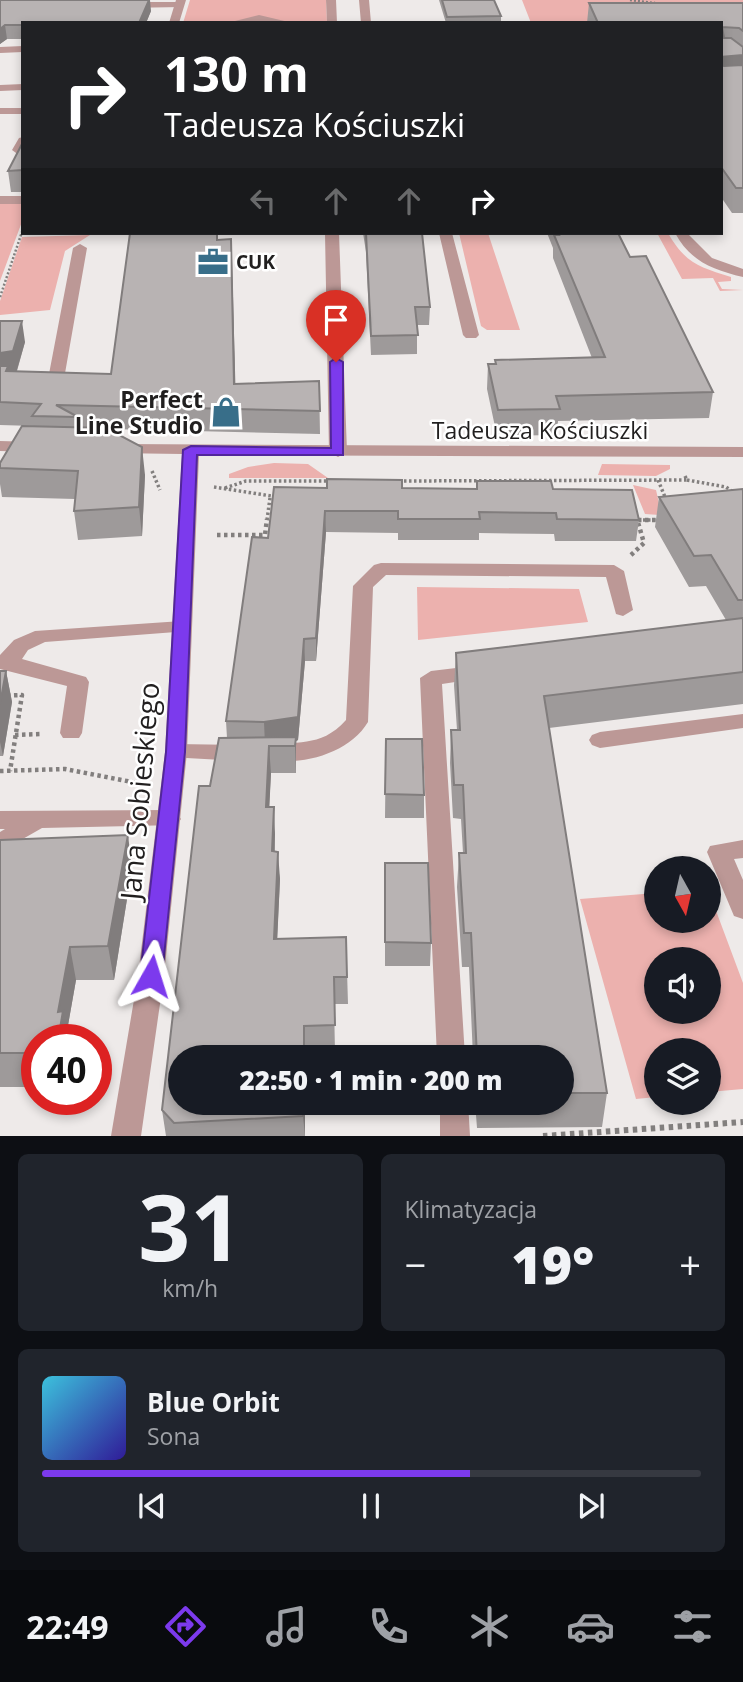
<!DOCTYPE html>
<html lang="pl">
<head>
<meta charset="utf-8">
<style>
  :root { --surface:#171b24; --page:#20242c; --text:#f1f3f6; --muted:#9ea1a6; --line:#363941; --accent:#7c3aed }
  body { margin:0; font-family:"Open Sans",sans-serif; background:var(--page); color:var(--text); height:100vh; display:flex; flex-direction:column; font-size:26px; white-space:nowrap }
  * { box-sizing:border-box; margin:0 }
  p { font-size:23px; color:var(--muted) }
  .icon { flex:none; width:38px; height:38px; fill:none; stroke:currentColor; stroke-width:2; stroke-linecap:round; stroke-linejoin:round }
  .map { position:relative; height:1136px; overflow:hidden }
  .drawer { display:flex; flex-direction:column; gap:18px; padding:18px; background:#0d0f14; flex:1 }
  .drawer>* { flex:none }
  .banner { position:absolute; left:21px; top:21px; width:702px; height:214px; border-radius:0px; box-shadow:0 4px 10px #0003; background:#202124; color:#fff; overflow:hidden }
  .needle { width:46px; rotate:172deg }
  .fabs { position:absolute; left:644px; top:856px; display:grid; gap:14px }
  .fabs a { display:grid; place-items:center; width:77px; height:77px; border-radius:50%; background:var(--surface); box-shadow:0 4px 10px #0003; font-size:35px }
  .speed { position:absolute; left:21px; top:1024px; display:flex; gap:14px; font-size:35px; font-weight:700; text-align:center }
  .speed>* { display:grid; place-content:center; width:91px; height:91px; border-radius:50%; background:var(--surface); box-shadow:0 4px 10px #0003; line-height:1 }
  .speed .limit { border:10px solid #d22; background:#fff; color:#111 }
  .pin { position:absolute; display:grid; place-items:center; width:60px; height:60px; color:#fff; margin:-72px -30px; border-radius:50% 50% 50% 0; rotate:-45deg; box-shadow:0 0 7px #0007 }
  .pin .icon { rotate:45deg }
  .me { position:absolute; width:77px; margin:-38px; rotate:6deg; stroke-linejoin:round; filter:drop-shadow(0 0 5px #0008) }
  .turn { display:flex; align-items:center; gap:24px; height:147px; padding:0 28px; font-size:32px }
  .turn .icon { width:91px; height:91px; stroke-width:2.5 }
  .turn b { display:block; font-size:49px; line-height:60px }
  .lanes { display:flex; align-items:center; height:66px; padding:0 28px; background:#0003; justify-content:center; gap:35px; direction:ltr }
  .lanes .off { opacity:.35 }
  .big { font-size:52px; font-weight:800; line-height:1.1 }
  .drawer .widget { flex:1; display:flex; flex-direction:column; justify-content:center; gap:10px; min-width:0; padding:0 24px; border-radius:10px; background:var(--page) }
  .drawer .dial { align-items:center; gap:0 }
  .dial b { font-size:91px; line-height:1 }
  .song { display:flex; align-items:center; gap:21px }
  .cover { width:84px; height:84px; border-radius:10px; background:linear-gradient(135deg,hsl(190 70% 55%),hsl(250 70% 35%)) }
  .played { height:7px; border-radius:4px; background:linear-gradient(90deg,var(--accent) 65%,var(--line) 65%) }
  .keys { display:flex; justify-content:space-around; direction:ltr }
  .heat { display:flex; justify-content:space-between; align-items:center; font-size:38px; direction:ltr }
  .drawer .tiles { flex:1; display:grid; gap:18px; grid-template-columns:1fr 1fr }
  .widget:last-child { grid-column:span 2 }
  .trip { position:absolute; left:168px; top:1045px; width:406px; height:70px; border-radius:35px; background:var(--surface); box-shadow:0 4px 10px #0003; font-weight:800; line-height:70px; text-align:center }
  .menu { display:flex; height:112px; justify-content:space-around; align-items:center; background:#090b0e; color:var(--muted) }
  .menu .icon { width:49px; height:49px }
  .menu .on { color:var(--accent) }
  .menu b { font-size:32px; color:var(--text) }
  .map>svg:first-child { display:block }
  .green { fill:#ecb1ae; fill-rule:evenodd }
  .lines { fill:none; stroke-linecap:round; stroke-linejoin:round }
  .path-far3 { stroke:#827f7e; stroke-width:2.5; stroke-dasharray:2 2; stroke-linecap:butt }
  .path-far2 { stroke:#827f7e; stroke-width:3.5; stroke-dasharray:2.5 2.5; stroke-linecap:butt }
  .path-far1 { stroke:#827f7e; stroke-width:4.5; stroke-dasharray:3.5 3.5; stroke-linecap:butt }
  .path { stroke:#827f7e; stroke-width:6; stroke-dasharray:4.5 4.5; stroke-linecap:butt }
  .service { fill:#bc9896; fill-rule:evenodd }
  .pedestrian { fill:#bc9896; fill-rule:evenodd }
  .minor { fill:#bc9896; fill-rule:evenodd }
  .tertiary { fill:#bc9896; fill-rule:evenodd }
  .wall { fill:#9e9a9a }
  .shaded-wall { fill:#817d7d }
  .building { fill:#b8b3b3; stroke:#817d7d; stroke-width:2 }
  .route { fill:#7c3aed; stroke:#51269a; stroke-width:2 }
  .labels { text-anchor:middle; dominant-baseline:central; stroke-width:5; stroke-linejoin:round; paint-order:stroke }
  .far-poi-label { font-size:19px; font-weight:bold; fill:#211f1f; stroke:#fff; text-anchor:start }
  .poi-label { font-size:23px; font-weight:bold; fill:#211f1f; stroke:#fff; text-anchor:end }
  .street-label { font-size:23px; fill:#211f1f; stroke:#fff }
  .near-street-label { font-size:28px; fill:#211f1f; stroke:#fff }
</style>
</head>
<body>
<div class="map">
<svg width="743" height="1136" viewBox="0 0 743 1136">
  <rect width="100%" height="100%" fill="#eeeae9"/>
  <!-- green -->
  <path class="green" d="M190 0H326L327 23H183Z
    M522 0H743V19L531 23Z
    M23 203V219L0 281V204Z
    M459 233H488L520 330H487L481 326Z
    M657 233H668C685 263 699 267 731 277V281L718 282 722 289 743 290 720 291 713 278 682 279Z
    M90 235 65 251 50 310 0 315V301L22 237Z
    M274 463 308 464 328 478H229V474L248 467Z
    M602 464 670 465V469L656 476 598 475Z
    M633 485 656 490 659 503 674 516 645 514Z
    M417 587 579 589 588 622 418 640Z
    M709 892 743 983V1089L709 1092V1050H656V1097L636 1099 580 899 656 893V920H709ZM656 959H709V1012H656Z"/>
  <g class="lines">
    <!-- path-far3 -->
    <path class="path-far3" d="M630 0 655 3
      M0 297 23 229"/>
    <!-- path-far2 -->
    <path class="path-far2" d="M152 471 160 490
      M658 480 665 497 670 500
      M687 480 726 487 743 499
      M399 481 687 480 685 476
      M214 487 278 497
      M225 488 246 481H331
      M637 517 638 520
      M267 520 270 498
      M638 520H662"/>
    <!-- path-far1 -->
    <path class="path-far1" d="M638 520H662
      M217 535H265L267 519
      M631 555 644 543 637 519
      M0 696 22 695 10 771
      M15 735 42 734
      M0 771 65 769 142 784"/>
    <!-- path -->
    <path class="path" d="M543 1136 743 1122"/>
    <!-- service -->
    <path class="service" d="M326 0H336L337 23H327Z
      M359 0H369L371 23H361Z
      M179 2 182 7 124 8 119 5 124 2Z
      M23 46V52L0 53V47Z
      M675 233H687L712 258 743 269V277C713 270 690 261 675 233Z
      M80 244 87 248 64 379 56 384 0 386V376L49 374 73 248Z
      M381 563 614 565 624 571 633 610 623 616 616 614 606 577 386 575 373 587 368 722C349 754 298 768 263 758L260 753 263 748C296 738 319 750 346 720L353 586 374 565Z
      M182 621 189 623 192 627 189 631 45 642 28 650 22 659 86 677 89 682 82 733 79 738H63L60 733 67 686 0 669V655L14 640 35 631Z
      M481 665 488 667 492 672 488 677 442 684 465 1057H437L420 678 431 671Z
      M743 714V728L600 748 592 745 589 740 592 735 600 732Z
      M176 744 241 745 249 748 252 753 249 758 241 761 168 757 165 752 168 747Z
      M169 810 177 813 181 819 177 825 42 828 0 852V832L5 829H0V811Z
      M440 1102H468L470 1136H440Z"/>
    <!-- pedestrian -->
    <path class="pedestrian" d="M259 15 293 23H227Z"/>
    <!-- minor -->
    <path class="minor" d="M176 0H186L179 23H169Z
      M0 108H23V114H0Z
      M23 137V158L12 150 19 138Z
      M0 196H23V204H0Z
      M325 233H339L347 452 338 457 329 452Z
      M439 233H452L479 335 476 338H466L463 335Z
      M743 840V858L734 859 743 880V919L734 916 707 852 710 846Z"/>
    <!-- tertiary -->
    <path class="tertiary" d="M23 84V90L0 91V85Z
      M0 441 35 442 44 447 35 452 0 451Z
      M118 444 743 447V457L199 455 187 752 164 976 141 1136H111L138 976 165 752 182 454 112 453 109 449 112 445Z"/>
  </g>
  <!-- wall -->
  <path class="wall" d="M0 0 151 11 146 23H23V39H7L0 44Z
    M439 0H494L501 16V23H446Z
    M589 3H743V213H732L721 197V23H587Z
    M23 142V192H11L8 171Z
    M130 233H218V240L231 239 235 384 319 381 320 434 109 429 145 475 142 536 78 540 74 511 75 499 2 497 0 484V463L34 426 0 425V321L25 342 17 371 111 374Z
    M363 233H422L430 307 429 325H417V354L371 355 366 252Z
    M547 233H618L630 257 713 392 709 418 558 421 557 435 497 436 487 389 488 364H495V360L592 358 553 258V248Z
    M477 481 553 489 639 520 636 541H555L554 534 479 533V540H398V533L326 532 316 661H305L298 740 296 741V773H271L269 807 275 834V851L280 879 277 939 346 937 348 1004H334L335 1052 305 1053V1057H180L305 1102V1136H166L162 1110 210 786 227 738 226 721 268 538 274 487 476 489Z
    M743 489V704L549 728 607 1093 602 1127 477 1128 475 1102H562V1057H473L469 967H462L457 887 459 853H463L461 819 453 818 450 763 451 730H457L454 685 456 653 726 620 706 586 689 587 655 527 659 497Z
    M0 671H6L12 702 3 756H0Z
    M386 739 424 795V818H385Z
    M0 840 132 868 114 980H76L67 1031 68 1040H37V1087H0Z
    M385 863 431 943 430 966H385Z"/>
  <!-- shaded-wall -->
  <path class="shaded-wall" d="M149 0H150L151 11 146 23H139Z
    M5 25 7 39 0 44V29Z
    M743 55V76L721 79V57Z
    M231 239 232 259 236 407 234 384Z
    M22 321 25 342 16 373 0 376V353Z
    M142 447 145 475 142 536 139 507Z
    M325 511 326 532 316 661V638Z
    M304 639 305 661 298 740 296 741V773L295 746 265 745 264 722Z
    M6 671 12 702 3 756 0 742V704Z
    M269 746 271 773 268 834 266 807Z
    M274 807 275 834 273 879 272 851Z
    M128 835 132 868 114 980 108 946Z
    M278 852 280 879 276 966 274 939Z
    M70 947 76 980 67 1031 68 1040H58V1012Z
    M303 1102H305V1136L303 1116Z"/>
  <!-- building -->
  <path class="building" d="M0 0H149L139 23H23V25H5L0 29Z
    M442 0H494L501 16 447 17Z
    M589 3H743V31L739 28 722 27 724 38H731L743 47V55L721 57 724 66 743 65V188H736L721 167V23H598Z
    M23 142V170L8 171Z
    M130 233H217V240L231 239 234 384 319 381 320 411 56 405 78 417 32 416 41 404 0 402V366H8L6 371 111 374Z
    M366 233H422L430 307H415L418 335 371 336Z
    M558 233H618L630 257 646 256 713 392 556 396 560 409 498 410 488 364H496L495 360 605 357 554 235H559Z
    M0 321H22L13 351 0 353Z
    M22 426 106 428 142 447 139 507 74 511 78 471 0 468V463Z
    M327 479 402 480V488L477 489V481H551L553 489 632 490 639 520 557 519 556 513 479 512 480 519H398V511H325L316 638 304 639 298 717 264 722 226 721 252 537 268 538 274 487 327 488Z
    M743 489V600H738L711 555 694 556 659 497Z
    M743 618V672L544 696 607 1093H562V1057H477L471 933H464L459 853H466L463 785H454L451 730H460L456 653Z
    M0 671H6L0 704Z
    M296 737 295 746H269L266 807H274L272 851 278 852 274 939 346 937 347 977H334L335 1025 304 1026V1057H180V1102H303V1116L174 1123 162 1110 199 786H210L219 738Z
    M386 739H422L424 795 385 794Z
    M128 835 108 946 70 947 58 1012 63 1011 58 1040H37V1053H0V840Z
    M385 863H428L431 943 385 942Z"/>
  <!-- route -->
  <path class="route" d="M336 358 343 362V455H197L185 752 162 976 159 982 151 985 143 982 140 976 166 752 183 450 191 446 331 448 330 362Z"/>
  <!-- icons -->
  <defs>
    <g id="office-bare" transform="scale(2.415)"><path d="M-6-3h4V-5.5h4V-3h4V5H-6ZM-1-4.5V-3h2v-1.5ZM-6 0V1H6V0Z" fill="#386e89" stroke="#fff" stroke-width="2.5" paint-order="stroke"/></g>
    <g id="shop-bare" transform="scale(2.415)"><path d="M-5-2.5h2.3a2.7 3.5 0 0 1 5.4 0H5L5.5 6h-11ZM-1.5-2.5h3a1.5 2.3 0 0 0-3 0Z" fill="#386e89" stroke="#fff" stroke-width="2.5" paint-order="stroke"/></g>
  </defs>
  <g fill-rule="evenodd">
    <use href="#office-bare" x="213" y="262"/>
    <use href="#shop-bare" x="226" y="412"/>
  </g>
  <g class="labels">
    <!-- far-poi labels -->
    <g class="far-poi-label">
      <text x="236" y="262">CUK</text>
    </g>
    <!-- poi labels -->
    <g class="poi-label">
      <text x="203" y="399">Perfect<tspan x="203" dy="26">Line Studio</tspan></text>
    </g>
    <!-- street labels -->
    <g class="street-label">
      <text x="540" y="430">Tadeusza Kościuszki</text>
    </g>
    <!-- near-street labels -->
    <g class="near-street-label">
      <text transform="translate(139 791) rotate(-85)">Jana Sobieskiego</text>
    </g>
  </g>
</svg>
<div class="fabs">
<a><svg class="needle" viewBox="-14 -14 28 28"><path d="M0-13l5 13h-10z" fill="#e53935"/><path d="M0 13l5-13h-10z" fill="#9ea1a6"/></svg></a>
<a><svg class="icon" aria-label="sound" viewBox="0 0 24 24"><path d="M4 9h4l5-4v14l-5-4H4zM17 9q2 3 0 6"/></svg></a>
<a><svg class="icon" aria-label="layers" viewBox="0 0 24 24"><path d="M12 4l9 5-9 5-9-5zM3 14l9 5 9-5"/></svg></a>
</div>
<div class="speed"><div class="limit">40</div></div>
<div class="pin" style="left:336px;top:362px;background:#d93025"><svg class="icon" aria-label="arrive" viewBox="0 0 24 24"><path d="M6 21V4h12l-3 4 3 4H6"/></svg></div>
<svg class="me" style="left:151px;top:976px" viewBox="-20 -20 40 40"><path d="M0-17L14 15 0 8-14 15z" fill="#7c3aed" stroke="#fff" stroke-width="4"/></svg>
<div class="trip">22:50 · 1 min · 200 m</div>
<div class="banner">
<div class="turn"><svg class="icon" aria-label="right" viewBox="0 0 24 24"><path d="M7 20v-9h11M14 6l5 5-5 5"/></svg><div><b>130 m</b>Tadeusza Kościuszki</div></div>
<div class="lanes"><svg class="icon off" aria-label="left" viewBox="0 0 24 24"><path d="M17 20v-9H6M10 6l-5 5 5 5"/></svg><svg class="icon off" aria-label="ahead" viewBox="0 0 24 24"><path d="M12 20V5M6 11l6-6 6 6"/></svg><svg class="icon off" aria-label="ahead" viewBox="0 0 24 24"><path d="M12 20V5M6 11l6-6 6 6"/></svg><svg class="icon" aria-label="right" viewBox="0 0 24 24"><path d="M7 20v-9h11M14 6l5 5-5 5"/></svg></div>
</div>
</div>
<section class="drawer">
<div class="tiles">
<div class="widget dial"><b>31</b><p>km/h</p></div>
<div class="widget"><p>Klimatyzacja</p>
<div class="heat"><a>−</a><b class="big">19°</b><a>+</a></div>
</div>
<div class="widget">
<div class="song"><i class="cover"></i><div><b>Blue Orbit</b><p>Sona</p></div></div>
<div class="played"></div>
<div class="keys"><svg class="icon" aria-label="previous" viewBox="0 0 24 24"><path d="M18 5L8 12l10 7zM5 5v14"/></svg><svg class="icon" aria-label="pause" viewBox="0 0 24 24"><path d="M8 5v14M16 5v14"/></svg><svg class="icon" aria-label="next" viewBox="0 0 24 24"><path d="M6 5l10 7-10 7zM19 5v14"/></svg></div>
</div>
</div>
</section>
<nav class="menu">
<b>22:49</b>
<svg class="icon on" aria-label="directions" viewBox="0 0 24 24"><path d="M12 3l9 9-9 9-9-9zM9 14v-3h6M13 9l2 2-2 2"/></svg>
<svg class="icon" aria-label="music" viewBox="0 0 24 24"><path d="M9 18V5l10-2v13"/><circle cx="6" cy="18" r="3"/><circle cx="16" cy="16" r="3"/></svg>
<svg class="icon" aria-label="phone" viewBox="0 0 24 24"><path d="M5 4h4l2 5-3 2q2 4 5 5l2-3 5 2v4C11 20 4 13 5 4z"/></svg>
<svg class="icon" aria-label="climate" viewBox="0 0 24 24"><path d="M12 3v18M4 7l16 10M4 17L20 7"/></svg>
<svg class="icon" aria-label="car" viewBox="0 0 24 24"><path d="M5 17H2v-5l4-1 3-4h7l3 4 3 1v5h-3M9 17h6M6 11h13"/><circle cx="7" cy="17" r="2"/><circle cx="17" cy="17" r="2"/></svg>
<svg class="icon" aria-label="filters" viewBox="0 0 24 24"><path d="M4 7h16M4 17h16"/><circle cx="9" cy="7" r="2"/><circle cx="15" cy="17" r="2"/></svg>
</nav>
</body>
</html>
